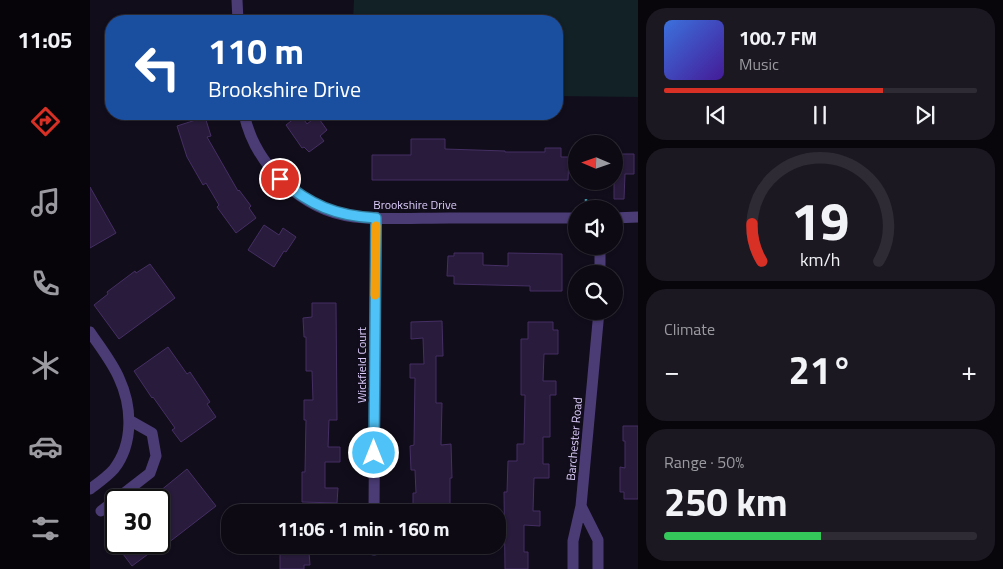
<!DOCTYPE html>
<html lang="en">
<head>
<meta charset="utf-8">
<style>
  :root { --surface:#0e0a14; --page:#1c1822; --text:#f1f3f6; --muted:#9b9aa0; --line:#2e2b34; --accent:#d93025 }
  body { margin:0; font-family:"Titillium Web",sans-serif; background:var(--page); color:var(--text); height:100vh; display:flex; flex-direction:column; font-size:19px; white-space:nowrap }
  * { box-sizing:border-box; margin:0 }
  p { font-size:16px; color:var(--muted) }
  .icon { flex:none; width:28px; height:28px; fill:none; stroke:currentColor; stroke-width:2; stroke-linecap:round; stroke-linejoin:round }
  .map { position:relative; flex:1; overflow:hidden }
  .drawer { display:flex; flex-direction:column; gap:8px; padding:8px; background:#08060b; width:365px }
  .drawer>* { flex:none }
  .hud { position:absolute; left:15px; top:15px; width:458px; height:105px; border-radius:20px; box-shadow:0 1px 4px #0004,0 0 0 1px var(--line); background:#1a4fa0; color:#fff; overflow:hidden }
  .needle { width:32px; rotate:272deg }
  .tools { position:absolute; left:478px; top:135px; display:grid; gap:10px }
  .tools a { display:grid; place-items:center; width:55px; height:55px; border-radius:50%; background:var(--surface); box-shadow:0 1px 4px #0004,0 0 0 1px var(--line); font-size:25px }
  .speed { position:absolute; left:15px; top:489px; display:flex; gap:10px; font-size:25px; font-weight:700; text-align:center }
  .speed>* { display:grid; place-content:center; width:65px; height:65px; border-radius:50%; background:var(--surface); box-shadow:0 1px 4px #0004,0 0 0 1px var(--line); line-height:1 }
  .speed .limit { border:2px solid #111; border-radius:8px; background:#fff; color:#111 }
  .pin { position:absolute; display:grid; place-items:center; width:42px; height:42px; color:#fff; margin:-21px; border:2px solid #fff; border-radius:50%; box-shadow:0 1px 5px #0007 }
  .me { position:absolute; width:55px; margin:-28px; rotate:0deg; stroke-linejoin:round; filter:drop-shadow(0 0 4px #0008) }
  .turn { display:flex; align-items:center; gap:18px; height:105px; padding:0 20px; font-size:22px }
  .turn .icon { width:65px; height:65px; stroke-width:2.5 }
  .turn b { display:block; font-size:35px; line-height:42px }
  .big { font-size:38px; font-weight:700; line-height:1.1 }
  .drawer .widget { flex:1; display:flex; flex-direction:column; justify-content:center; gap:8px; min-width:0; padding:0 18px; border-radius:20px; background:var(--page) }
  .drawer .dial { align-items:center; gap:0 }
  .dial svg { height:130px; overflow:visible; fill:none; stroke:var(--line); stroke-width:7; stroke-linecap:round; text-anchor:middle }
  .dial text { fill:var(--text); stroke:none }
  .song { display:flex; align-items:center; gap:15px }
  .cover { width:60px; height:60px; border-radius:8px; background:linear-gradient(135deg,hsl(220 70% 55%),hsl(260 70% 35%)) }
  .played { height:5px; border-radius:2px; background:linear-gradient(90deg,var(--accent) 70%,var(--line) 70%) }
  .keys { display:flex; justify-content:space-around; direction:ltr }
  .heat { display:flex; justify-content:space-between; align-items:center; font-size:28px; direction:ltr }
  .charge { height:8px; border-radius:4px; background:linear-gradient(90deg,#34c759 50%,var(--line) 0) }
  .trip { position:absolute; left:131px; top:504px; width:285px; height:50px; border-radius:20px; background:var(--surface); box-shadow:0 1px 4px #0004,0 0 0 1px var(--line); font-weight:700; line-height:50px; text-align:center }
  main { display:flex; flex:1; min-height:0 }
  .dock { display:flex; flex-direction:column; width:90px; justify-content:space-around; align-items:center; background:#060408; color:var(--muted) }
  .dock .icon { width:35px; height:35px }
  .dock .selected { color:var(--accent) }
  .dock b { font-size:22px; color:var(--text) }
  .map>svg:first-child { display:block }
  .green { fill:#112125 }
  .building { fill:#281b3b; stroke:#452f64 }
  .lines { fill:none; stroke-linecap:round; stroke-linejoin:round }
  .path { stroke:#3892a3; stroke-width:2.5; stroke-dasharray:2.5 4; stroke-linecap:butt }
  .minor { stroke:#4b3c76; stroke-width:11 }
  .route-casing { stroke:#337fa1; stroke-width:12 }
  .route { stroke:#4fc3f7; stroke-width:9 }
  .slow { stroke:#f59e0b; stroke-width:9 }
  .labels { text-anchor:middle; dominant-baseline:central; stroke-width:5; stroke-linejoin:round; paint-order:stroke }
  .street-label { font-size:12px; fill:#dbccfa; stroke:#120d1b }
</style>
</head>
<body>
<main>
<nav class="dock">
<b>11:05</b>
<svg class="icon selected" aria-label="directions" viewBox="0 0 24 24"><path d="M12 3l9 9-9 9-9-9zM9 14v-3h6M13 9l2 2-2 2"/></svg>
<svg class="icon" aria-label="music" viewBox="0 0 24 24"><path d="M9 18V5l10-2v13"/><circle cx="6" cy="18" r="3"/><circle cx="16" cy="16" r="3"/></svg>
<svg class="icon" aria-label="phone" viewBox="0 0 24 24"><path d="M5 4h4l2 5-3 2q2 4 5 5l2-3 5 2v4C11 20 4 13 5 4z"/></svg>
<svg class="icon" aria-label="climate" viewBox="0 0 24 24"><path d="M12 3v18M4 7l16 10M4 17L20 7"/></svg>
<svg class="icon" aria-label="car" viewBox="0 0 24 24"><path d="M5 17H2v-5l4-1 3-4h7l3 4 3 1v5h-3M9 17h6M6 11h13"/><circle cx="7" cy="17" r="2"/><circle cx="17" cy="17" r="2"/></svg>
<svg class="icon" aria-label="filters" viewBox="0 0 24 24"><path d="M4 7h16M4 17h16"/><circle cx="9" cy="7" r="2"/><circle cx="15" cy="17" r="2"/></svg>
</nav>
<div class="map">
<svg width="548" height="569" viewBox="0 0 548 569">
  <rect width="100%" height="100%" fill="#120d1b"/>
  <!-- green -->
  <path class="green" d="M264 0H548V97L466 96V21H263Z"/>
  <!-- building -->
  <path class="building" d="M210 114 217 124 227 116 237 130 230 136 234 141 219 152 214 147 212 148 196 125Z
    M115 117 121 136 117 137 148 191 149 190 161 206 159 208 166 218 146 233 127 207 129 205 116 183 113 185 97 157 87 126Z
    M321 139H355V149L415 151V152H455V148H471V157H479L478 180H282V155H321Z
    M524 154H544V174H535L534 199H524Z
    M0 187 26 233 0 248Z
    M174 225 189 235 193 228 206 237 196 252 194 251 184 267 158 250Z
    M364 253H393V265L418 266V253L472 254V291H440V286L364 284V276H357L358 256H364Z
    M60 264 85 298 29 339 4 305 18 294 17 292 45 271 46 273Z
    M222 303H246L247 420H239L238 447H250V462H235V488H248L247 503 212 502V472H215L216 420H214V400H223L222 371H216V337H214L213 318 222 317Z
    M352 321 353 356H346V403H352L351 445 361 444 362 478H360V508H353V512H323V493H326L325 470H321L320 446 324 445 325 378H320V364H334L333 338 321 339V322Z
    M438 322H463V330H468V354H454L453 381H466V395H460V437H453V464H459V478H444L443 511H450V526L434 525V552H438V569H415L414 492H417L418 461H427V444H434L435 395H431V339H438Z
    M78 347 97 374 100 372 120 402 117 404 126 417 91 442 82 430 85 428 63 397 62 398 44 371Z
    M533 426H548V499H534V492H530V467L535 468V441H533Z
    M97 469 126 506 69 550V546L42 566 24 542H69V500H59Z
    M190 552H219L220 565H214V569H190Z"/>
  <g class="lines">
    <!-- path -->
    <path class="path" d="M496 199V206"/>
    <!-- minor -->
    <path class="minor" d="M147 0 148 21
      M154 114C165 165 212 211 264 217 296 220 328 218 360 218 402 218 444 218 486 218
      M524 218 548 217
      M510 246V274
      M0 332C10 347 22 362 29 378 42 406 44 443 24 469 17 477 8 483 0 489
      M491 506 508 540V569
      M11 511 60 473 66 456 62 433 39 420
      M284 512 286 217
      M284 550V545
      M483 569V541L491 506 509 311"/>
  </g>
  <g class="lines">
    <!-- route casing -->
    <g class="route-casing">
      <path id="route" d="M190 179C220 205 246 216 286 218L284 453"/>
    </g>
    <!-- route -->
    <use href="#route" class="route"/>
    <!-- slow -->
    <path class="slow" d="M285 295 286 226"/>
  </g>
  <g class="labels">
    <!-- street labels -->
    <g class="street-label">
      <text x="325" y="204">Brookshire Drive</text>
      <text transform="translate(271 365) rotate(-90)">Wickfield Court</text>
      <text transform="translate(484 439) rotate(-85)">Barchester Road</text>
    </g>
  </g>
</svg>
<div class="tools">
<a><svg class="needle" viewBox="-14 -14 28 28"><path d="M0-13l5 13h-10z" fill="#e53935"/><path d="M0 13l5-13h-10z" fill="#9b9aa0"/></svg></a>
<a><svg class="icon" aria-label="sound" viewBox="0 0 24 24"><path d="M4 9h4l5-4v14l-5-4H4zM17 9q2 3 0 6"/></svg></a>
<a><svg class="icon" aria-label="search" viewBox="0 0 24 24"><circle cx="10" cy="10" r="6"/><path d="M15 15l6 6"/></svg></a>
</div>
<div class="speed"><div class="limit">30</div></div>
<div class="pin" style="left:190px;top:179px;background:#d93025"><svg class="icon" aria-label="arrive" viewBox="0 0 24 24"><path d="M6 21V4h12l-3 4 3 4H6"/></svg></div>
<svg class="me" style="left:284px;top:453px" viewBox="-20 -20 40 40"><circle r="17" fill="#4fc3f7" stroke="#fff" stroke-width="3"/><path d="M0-11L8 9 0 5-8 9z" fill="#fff"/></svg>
<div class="trip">11:06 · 1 min · 160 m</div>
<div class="hud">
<div class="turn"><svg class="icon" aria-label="left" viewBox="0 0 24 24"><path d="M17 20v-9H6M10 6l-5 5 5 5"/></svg><div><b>110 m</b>Brookshire Drive</div></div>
</div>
</div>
<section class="drawer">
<div class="widget">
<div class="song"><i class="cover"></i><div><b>100.7 FM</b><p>Music</p></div></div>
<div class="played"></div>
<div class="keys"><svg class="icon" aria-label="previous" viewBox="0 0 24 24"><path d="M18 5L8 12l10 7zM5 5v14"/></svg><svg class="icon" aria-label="pause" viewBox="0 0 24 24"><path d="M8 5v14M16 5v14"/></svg><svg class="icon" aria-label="next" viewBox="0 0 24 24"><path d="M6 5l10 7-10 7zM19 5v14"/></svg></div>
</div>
<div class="widget dial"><svg viewBox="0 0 100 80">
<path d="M14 69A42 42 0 1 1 86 69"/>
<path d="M14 69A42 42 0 0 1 8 46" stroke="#d93025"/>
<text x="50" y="56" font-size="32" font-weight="700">19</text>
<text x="50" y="72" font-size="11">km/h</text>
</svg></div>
<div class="widget"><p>Climate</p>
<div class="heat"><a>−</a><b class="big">21°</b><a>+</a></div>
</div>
<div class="widget"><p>Range · 50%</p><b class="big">250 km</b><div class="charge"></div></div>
</section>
</main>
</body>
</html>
